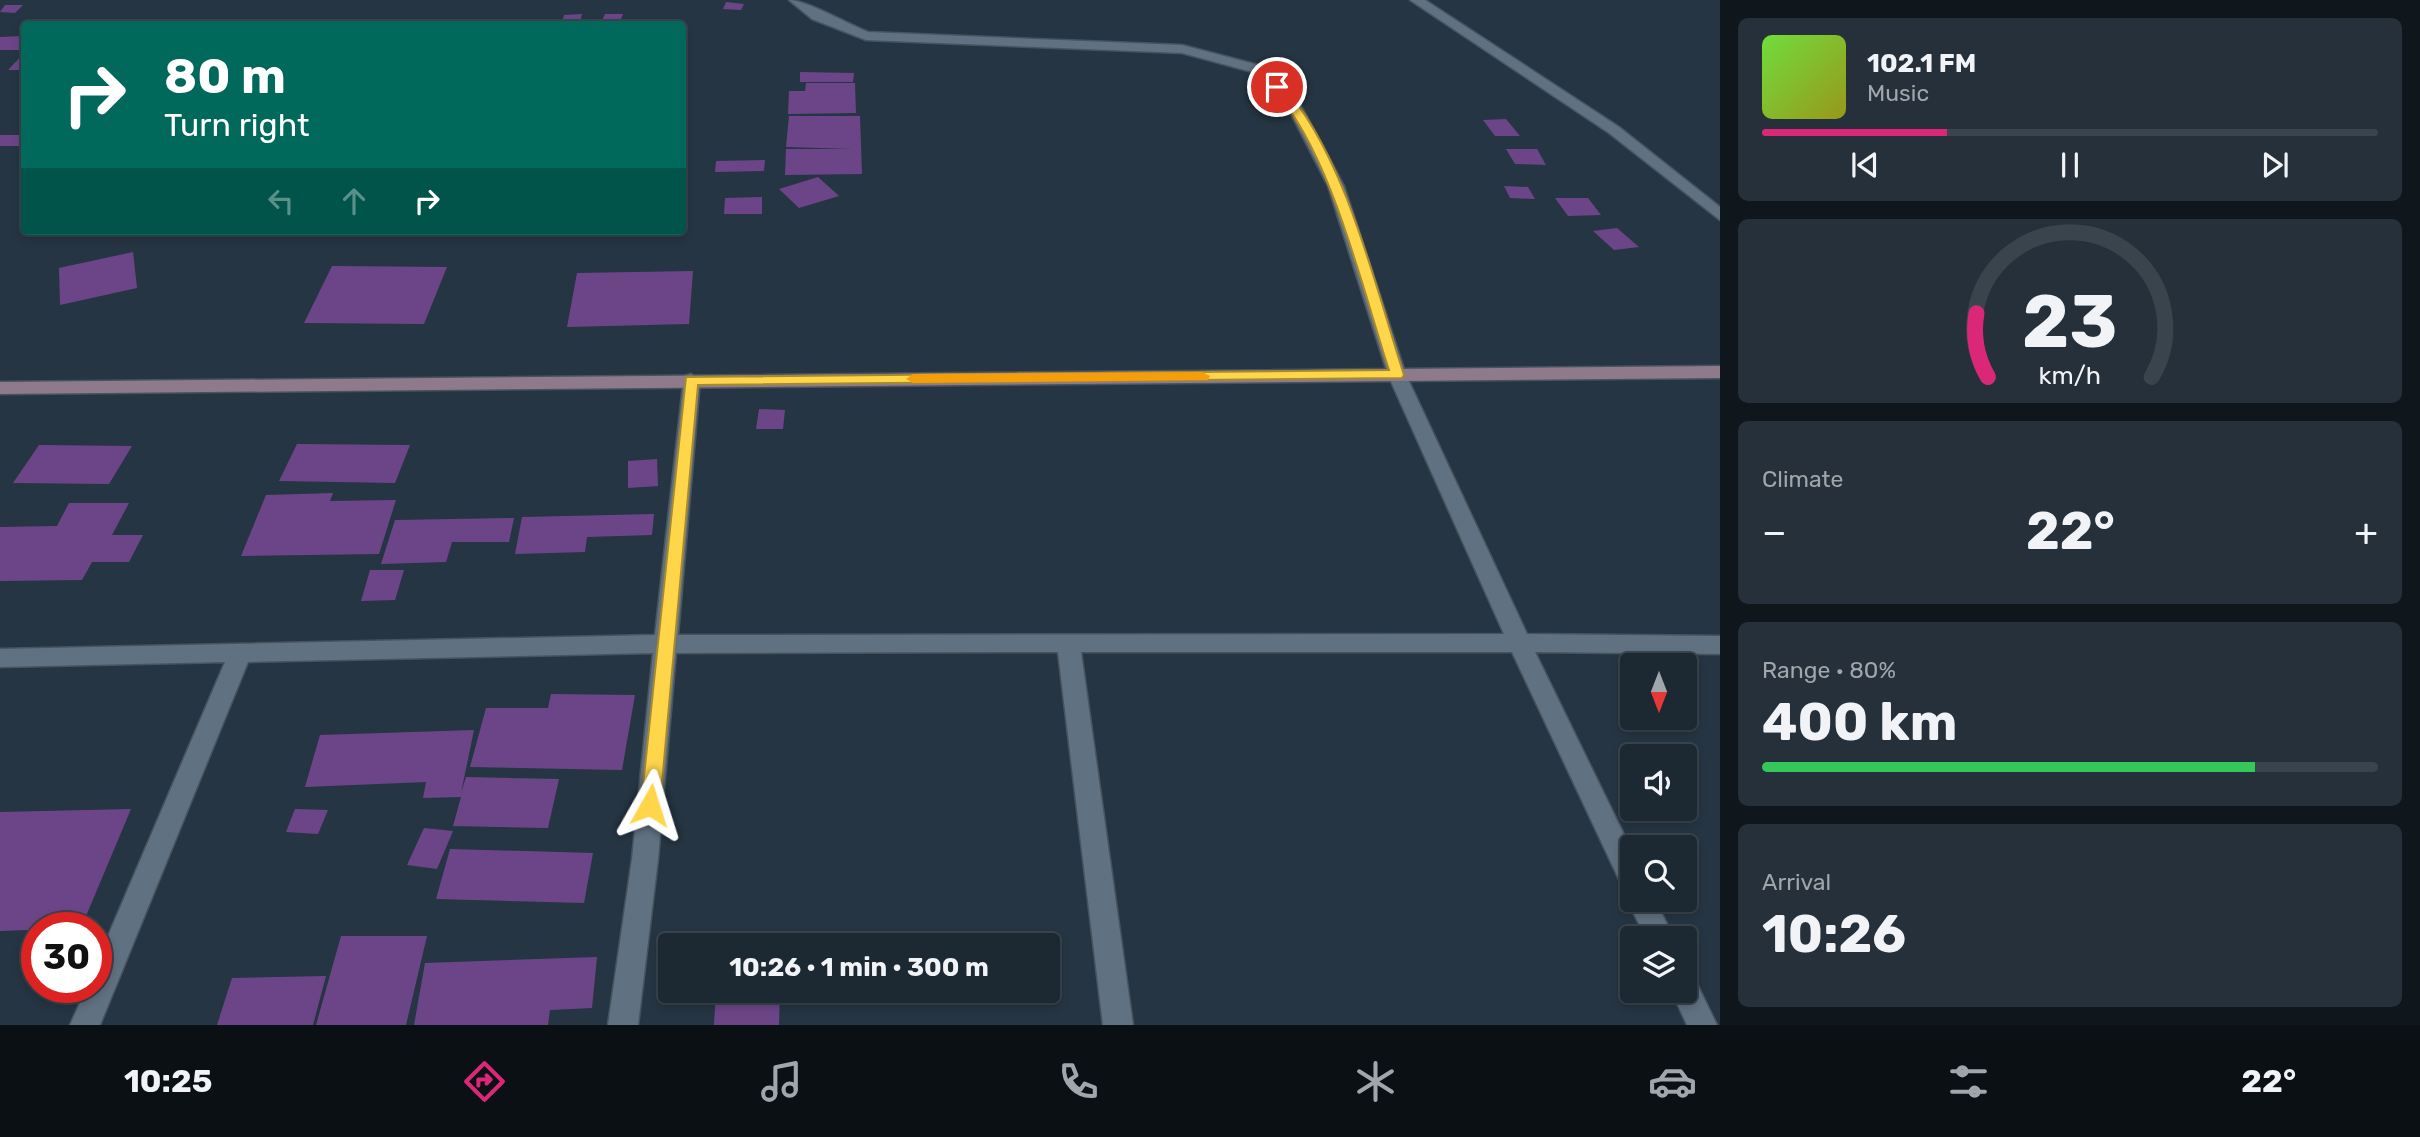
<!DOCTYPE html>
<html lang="en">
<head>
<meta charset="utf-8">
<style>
  :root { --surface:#1c2832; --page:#25303a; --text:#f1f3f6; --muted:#a0a6ac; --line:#3a444d; --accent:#db2777 }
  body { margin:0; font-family:Rubik,sans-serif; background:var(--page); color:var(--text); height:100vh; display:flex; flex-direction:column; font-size:26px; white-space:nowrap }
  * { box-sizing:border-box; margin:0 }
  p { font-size:23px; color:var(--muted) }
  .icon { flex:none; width:38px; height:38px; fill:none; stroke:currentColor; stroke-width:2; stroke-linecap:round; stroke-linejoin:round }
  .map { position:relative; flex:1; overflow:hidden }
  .side { display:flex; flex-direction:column; gap:18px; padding:18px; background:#0f161c; width:700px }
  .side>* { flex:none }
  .top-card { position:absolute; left:21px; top:21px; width:665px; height:214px; border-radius:7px; box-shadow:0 4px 10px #0003,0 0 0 2px var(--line); background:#00695c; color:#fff; overflow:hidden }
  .needle { width:46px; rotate:180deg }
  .buttons { position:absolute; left:1620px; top:653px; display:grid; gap:14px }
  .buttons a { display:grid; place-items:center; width:77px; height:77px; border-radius:7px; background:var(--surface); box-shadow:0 4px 10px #0003,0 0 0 2px var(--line); font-size:35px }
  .speed { position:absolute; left:21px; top:912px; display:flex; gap:14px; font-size:35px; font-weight:700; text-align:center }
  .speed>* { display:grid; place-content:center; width:91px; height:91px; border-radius:50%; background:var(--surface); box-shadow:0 4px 10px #0003,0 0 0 2px var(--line); line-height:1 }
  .speed .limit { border:10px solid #d22; background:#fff; color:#111 }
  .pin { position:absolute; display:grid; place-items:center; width:60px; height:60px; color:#fff; margin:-30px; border:4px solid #fff; border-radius:50%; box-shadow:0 2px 7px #0007 }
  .me { position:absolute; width:77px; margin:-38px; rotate:6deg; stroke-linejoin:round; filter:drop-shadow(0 0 5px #0008) }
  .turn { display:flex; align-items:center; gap:24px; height:147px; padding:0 28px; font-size:32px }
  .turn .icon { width:91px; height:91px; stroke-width:2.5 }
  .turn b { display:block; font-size:49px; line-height:60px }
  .lanes { display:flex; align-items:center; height:66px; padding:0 28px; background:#0003; justify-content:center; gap:35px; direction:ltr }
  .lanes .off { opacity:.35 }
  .big { font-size:52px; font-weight:700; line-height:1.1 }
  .side .tile { flex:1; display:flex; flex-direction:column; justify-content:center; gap:10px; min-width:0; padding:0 24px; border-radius:10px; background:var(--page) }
  .side .dial { align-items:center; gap:0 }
  .dial svg { height:182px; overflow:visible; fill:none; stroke:var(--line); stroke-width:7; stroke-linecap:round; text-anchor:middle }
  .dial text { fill:var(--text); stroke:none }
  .song { display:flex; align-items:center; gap:21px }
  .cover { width:84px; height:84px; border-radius:10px; background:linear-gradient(135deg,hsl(100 70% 55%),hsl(60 70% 35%)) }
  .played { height:7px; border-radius:4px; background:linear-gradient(90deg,var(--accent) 30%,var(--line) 30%) }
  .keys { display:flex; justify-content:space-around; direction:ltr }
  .heat { display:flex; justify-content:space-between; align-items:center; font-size:38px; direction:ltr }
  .charge { height:10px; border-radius:5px; background:linear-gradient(90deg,#34c759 80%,var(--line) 0) }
  .trip { position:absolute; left:658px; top:933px; width:402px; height:70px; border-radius:7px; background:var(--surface); box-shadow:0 4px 10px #0003,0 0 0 2px var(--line); font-weight:700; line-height:70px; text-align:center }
  .tab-bar { display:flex; height:112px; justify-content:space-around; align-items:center; background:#0b1014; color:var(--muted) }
  .tab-bar .icon { width:49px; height:49px }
  .tab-bar .active { color:var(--accent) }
  .tab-bar b { font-size:32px; color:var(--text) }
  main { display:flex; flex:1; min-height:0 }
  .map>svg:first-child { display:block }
  .building { fill:#6c4588 }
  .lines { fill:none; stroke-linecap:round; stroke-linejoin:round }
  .street-casing { stroke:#47535f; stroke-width:3 }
  .secondary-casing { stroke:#47535f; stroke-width:3 }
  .street { fill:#607181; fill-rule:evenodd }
  .secondary { fill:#8e7a8b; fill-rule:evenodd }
  .route { fill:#ffd54a; stroke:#a68a30; stroke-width:2 }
  .slow { fill:#f59e0b }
</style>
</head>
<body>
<main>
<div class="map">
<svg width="1720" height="1025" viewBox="0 0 1720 1025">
  <rect width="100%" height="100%" fill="#263543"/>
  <!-- building -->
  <path class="building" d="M726 2 744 4 741 10 723 9Z
    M5 5H23L15 13 0 12Z
    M582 14 580 22H562L564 15Z
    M605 14H623L619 24 601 23Z
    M24 36V44L20 50H0V37Z
    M24 53V70H8Z
    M800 72 854 73 853 82H800Z
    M806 83H855L856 113 788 114 789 91H805Z
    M789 116H860L862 174 785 175 786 149H853L786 147Z
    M1506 119 1520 136H1495L1483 120Z
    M0 135H24V146H0Z
    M1506 149H1537L1546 165 1515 164Z
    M765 160 764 171 715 172 716 161Z
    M818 177 839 196 799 208 779 189Z
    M1504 186 1528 187 1535 199 1510 198Z
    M762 197V214H724L725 198Z
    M1555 198H1588L1601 215 1568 216Z
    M1617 228 1639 247 1614 250 1593 231Z
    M133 252 137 288 60 305 59 268Z
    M332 266 447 267 424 324 304 323Z
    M693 271 689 324 567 327 577 273Z
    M759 409 785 410 783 429H756Z
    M297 444 410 445 395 483 279 481Z
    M39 445 132 446 109 484 13 483Z
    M657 459 658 486 628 488V461Z
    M333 493 330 501 396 500 379 554 241 556 266 495Z
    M69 503H129L112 535H143L129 562H92L82 580 0 581V527L57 526Z
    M654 514 652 535 587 537 585 552 515 554 522 517Z
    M514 518 509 542H452L446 562 381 564 395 520Z
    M370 570H404L395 600 361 601Z
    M551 694 635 695 622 770 470 767 486 708H548Z
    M474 730 461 793 466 777 559 779 548 828 453 826 461 797 423 798 426 782 305 787 320 735Z
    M131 809 81 928 0 931V812Z
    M295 809 328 810 318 834 286 832Z
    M424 828 453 831 437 869 407 865Z
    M450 849 593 853 584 903 436 899Z
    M781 935V945H718V936Z
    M341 936H427L406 1025H316Z
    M597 957 592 1008 550 1010 548 1025H414L425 963Z
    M326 976 313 1025H217L232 978Z
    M716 990H780L779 1025H714Z"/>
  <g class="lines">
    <!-- street casing -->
    <g class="street-casing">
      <path id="street" d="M789 0C806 0 848 24 868 32L1182 45 1266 67 1300 104 1344 186 1406 375 1527 634 1720 636V654L1535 652 1633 853V900H1655L1674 938H1646L1627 900 1631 892 1624 890 1512 652H1081L1133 1025H1103L1058 652 676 653 658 859 638 1025H608L632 859 653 653 248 662 100 1025H70L87 987H96V964L225 662 0 667V649L655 635 684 376 691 374 700 380 678 635 1504 634 1388 375 1328 186 1287 106 1256 73 1182 53 866 40 812 19Z
        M1410 0H1425L1619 127 1720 207V220L1609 133Z
        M1685 976 1695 980 1717 1025H1687L1671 990H1685Z"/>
    </g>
    <!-- secondary casing -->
    <g class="secondary-casing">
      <path id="secondary" d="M1720 366V378L0 394V382Z"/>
    </g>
    <!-- street -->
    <use href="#street" class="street"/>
    <!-- secondary -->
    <use href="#secondary" class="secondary"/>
  </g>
  <!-- route -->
  <path class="route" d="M1273 84H1281C1345 153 1375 286 1404 375L1402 378 698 385 660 805 657 811H643L641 805 686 377 1389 370C1362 288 1331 152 1273 89Z"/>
  <!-- slow -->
  <path class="slow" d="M1202 372 1210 376 1208 380 913 383 906 379 913 374Z"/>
</svg>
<div class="buttons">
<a><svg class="needle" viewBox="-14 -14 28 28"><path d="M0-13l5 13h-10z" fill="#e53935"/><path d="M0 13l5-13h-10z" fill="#a0a6ac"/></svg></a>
<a><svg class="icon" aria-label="sound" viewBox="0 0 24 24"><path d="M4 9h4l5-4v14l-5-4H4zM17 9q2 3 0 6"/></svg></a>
<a><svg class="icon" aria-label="search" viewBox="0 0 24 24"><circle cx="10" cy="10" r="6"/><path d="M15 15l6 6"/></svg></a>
<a><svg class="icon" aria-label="layers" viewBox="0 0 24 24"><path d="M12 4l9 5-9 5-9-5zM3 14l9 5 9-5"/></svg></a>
</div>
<div class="speed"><div class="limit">30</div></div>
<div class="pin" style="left:1277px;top:87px;background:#d93025"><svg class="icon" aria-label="arrive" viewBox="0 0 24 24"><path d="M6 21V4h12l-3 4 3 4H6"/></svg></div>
<svg class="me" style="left:650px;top:805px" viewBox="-20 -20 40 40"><path d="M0-17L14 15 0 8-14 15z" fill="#ffd54a" stroke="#fff" stroke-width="4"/></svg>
<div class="trip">10:26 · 1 min · 300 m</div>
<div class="top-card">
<div class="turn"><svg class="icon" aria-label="right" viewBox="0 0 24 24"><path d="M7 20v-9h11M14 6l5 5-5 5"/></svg><div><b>80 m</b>Turn right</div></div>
<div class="lanes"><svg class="icon off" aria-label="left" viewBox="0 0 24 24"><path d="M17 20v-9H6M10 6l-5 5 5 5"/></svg><svg class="icon off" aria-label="ahead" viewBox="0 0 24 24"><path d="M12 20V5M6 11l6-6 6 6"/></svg><svg class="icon" aria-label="right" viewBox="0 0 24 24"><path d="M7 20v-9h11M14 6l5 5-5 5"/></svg></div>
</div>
</div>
<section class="side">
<div class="tile">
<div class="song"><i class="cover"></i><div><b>102.1 FM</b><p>Music</p></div></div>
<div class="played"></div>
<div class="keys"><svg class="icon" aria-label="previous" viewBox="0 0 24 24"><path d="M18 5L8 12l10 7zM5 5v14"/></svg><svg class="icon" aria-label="pause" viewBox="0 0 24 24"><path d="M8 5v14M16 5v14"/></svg><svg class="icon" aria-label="next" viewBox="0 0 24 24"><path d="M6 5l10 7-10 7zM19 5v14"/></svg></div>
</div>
<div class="tile dial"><svg viewBox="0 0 100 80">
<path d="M14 69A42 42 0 1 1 86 69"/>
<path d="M14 69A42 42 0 0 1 9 41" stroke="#db2777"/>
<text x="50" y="56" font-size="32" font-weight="700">23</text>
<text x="50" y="72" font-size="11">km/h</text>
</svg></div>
<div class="tile"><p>Climate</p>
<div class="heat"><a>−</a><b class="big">22°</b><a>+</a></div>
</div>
<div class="tile"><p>Range · 80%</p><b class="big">400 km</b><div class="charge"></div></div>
<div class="tile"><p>Arrival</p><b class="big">10:26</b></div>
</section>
</main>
<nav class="tab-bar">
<b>10:25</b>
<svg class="icon active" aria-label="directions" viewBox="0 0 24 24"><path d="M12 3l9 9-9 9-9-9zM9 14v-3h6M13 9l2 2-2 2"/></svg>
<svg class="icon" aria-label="music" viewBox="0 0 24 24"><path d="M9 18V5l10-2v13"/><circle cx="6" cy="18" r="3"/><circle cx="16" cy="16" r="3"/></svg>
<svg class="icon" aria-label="phone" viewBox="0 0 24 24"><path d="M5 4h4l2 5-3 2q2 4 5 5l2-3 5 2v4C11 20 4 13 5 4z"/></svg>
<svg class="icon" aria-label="climate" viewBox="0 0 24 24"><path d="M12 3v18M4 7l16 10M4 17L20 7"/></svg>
<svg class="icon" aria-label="car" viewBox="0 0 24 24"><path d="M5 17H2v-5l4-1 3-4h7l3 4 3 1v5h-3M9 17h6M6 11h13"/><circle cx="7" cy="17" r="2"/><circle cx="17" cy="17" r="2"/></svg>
<svg class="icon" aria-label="filters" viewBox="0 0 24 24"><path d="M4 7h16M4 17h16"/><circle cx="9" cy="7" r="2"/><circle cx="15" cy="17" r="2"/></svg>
<b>22°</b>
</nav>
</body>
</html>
